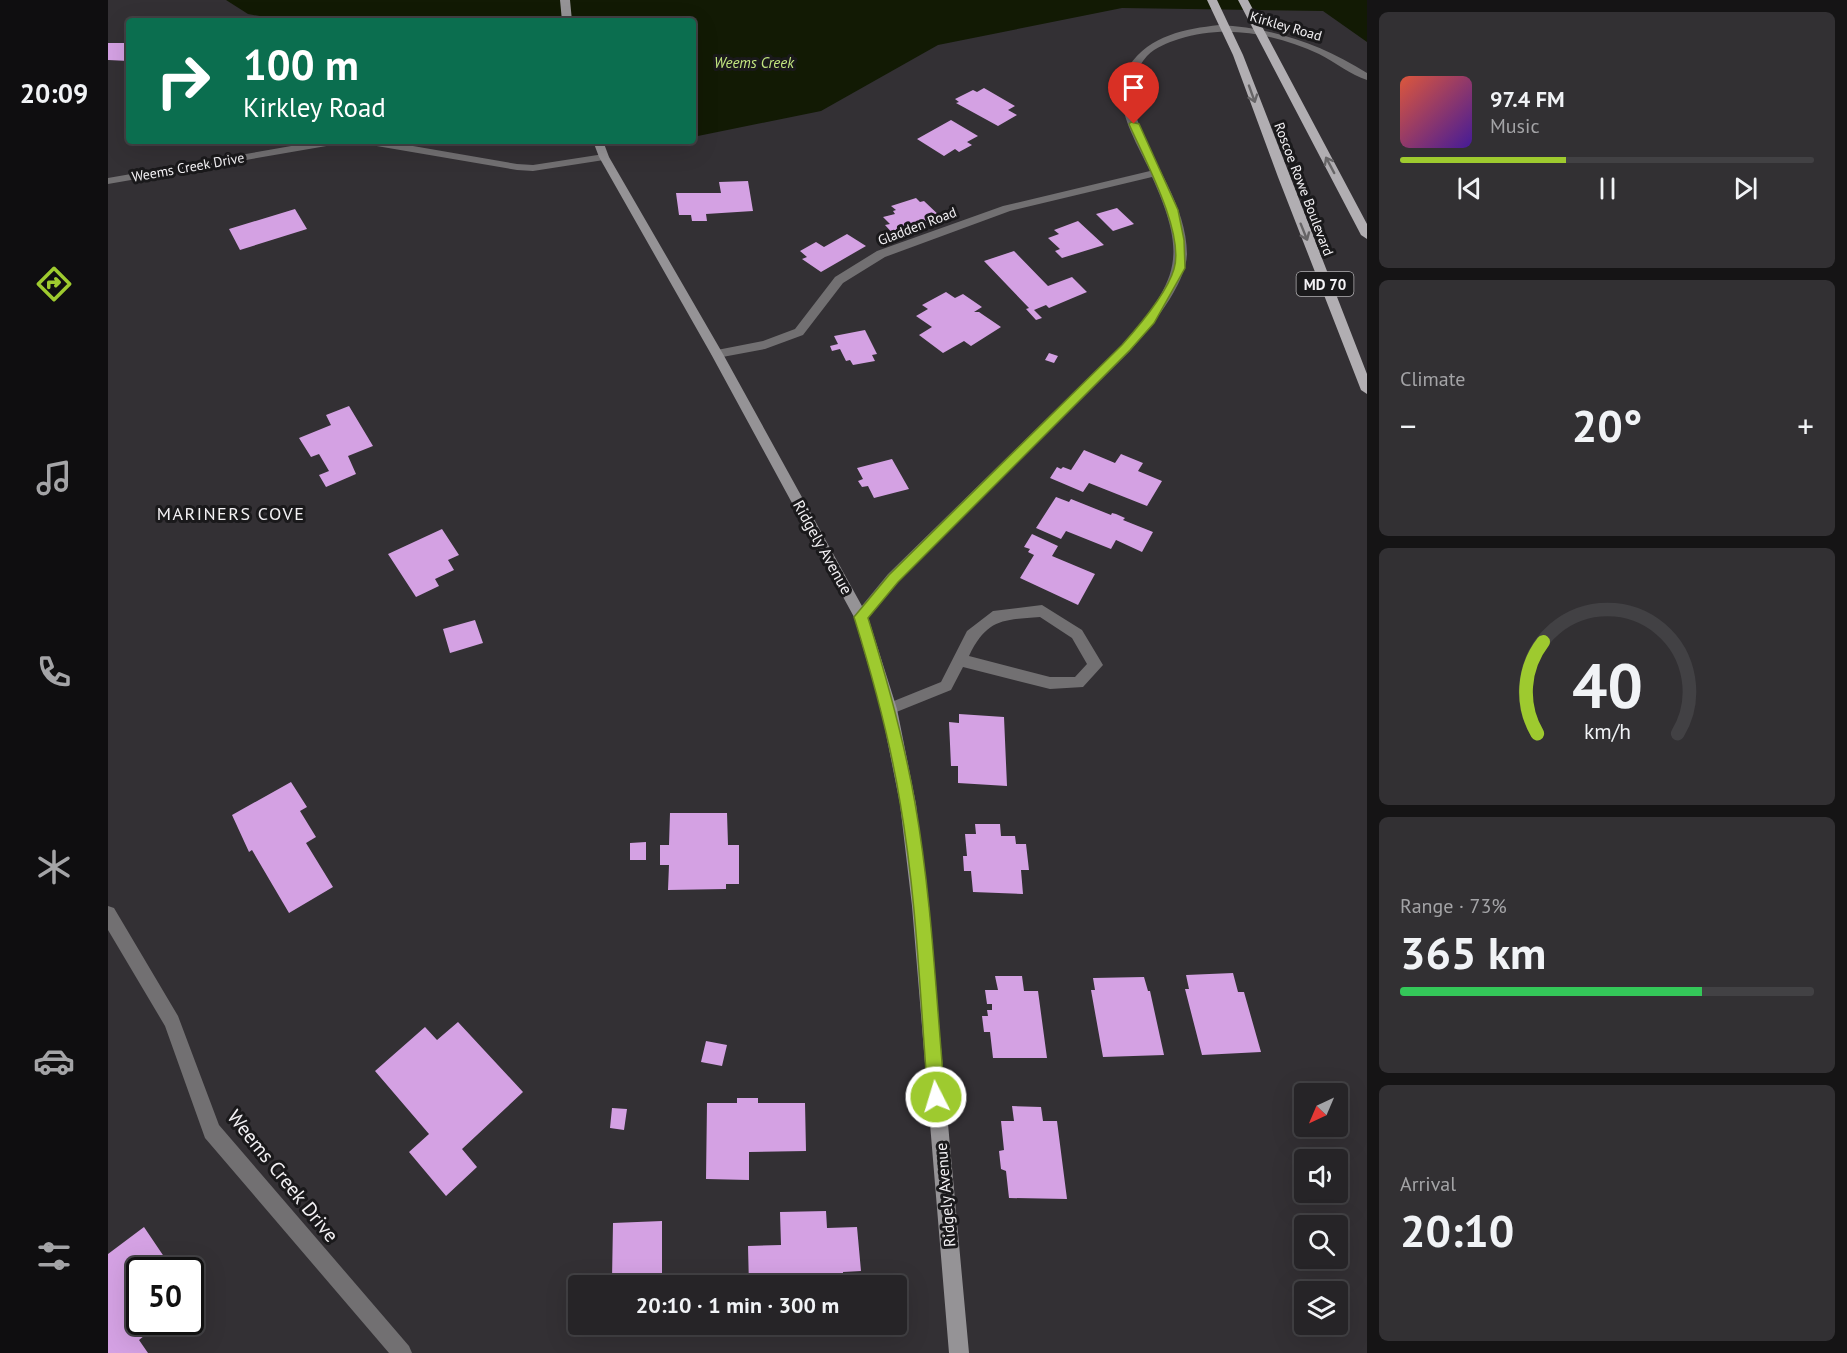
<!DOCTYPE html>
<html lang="en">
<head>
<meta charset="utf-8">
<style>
  :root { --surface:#262427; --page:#323033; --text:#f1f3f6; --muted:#a4a4a7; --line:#424144; --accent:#9eca2f }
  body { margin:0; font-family:"PT Sans",sans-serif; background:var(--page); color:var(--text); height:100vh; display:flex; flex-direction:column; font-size:22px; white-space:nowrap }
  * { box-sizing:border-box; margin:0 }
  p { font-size:20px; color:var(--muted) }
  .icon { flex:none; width:33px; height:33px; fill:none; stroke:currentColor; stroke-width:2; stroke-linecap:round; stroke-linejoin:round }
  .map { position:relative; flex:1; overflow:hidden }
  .drawer { display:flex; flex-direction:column; gap:12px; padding:12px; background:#151415; width:480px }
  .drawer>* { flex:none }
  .top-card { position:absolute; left:18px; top:18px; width:570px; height:126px; border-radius:6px; box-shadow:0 6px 24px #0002,0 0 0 2px var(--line); background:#0b6e4f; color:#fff; overflow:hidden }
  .needle { width:39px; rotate:224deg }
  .tools { position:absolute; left:1186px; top:1083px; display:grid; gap:12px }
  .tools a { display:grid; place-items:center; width:54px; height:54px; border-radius:6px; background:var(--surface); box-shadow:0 6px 24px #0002,0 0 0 2px var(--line); font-size:30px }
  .speed { position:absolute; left:18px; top:1257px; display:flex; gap:12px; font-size:30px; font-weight:700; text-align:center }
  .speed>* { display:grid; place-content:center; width:78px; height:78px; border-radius:50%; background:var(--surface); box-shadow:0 6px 24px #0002,0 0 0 2px var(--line); line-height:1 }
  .speed .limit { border:3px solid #111; border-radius:9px; background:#fff; color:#111 }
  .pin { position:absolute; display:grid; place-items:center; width:51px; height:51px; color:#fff; margin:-62px -26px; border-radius:50% 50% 50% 0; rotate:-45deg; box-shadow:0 0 6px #0007 }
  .pin .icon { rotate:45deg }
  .me { position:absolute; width:66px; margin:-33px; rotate:355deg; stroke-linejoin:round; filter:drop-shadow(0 0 4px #0008) }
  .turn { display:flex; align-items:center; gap:21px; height:126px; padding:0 18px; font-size:27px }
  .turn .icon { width:78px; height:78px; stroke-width:2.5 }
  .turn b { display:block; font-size:42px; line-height:51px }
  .big { font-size:45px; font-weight:700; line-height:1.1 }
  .drawer .card { flex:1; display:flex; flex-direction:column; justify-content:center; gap:9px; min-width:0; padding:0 21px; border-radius:9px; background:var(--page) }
  .drawer .dial { align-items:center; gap:0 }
  .dial svg { height:156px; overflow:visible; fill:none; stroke:var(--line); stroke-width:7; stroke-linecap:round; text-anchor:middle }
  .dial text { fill:var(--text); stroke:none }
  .song { display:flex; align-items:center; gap:18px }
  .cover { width:72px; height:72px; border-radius:9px; background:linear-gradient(135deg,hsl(10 70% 55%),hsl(260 70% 35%)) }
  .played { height:6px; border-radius:3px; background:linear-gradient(90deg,var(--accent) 40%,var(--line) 40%) }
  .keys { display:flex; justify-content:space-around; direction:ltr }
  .heat { display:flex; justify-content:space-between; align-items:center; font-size:33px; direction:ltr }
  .charge { height:9px; border-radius:4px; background:linear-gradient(90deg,#34c759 73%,var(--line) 0) }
  .trip { position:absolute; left:460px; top:1275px; width:339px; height:60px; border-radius:6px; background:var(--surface); box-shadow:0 6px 24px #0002,0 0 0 2px var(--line); font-weight:700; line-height:60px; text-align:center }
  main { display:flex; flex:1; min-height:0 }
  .tabs { display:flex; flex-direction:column; width:108px; justify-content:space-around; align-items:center; background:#0f0e10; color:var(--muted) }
  .tabs .icon { width:42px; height:42px }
  .tabs .on { color:var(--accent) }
  .tabs b { font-size:27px; color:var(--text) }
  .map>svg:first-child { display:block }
  .water { fill:#121a04 }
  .building { fill:#d4a1e3 }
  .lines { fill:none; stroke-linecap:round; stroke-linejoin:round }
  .service { fill:#727072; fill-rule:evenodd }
  .minor { fill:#727072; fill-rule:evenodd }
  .secondary { fill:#959396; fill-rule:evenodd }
  .primary { fill:#b1aeb2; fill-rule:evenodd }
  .oneway { stroke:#666466 }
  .route { fill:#9eca2f; stroke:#67831f; stroke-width:1.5 }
  .labels { text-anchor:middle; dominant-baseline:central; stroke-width:6; stroke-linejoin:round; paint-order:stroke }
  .far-street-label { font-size:14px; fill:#f3f1f4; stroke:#1a191b }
  .far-water-label { font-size:15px; font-style:italic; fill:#c3e780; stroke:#1a191b }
  .shield { fill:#1a191b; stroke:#b2b0b3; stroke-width:1.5 }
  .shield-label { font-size:15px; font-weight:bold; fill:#f3f1f4 }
  .street-label { font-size:16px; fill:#f3f1f4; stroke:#1a191b }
  .neighbourhood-label { font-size:18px; letter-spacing:1.5px; fill:#f3f1f4; stroke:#1a191b }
  .near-street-label { font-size:20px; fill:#f3f1f4; stroke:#1a191b }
</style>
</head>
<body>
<main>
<nav class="tabs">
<b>20:09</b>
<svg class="icon on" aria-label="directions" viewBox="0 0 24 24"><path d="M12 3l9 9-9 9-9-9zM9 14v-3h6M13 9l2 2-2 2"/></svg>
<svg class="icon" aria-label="music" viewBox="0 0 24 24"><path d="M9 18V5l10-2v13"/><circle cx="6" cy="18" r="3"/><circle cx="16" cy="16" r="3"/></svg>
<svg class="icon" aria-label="phone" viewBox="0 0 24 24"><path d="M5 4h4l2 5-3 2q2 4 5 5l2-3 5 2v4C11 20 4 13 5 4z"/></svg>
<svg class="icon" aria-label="climate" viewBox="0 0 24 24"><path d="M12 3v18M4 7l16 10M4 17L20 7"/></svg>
<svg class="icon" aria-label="car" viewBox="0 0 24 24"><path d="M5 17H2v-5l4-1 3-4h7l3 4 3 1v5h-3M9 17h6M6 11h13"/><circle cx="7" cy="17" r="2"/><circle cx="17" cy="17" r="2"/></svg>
<svg class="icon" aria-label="filters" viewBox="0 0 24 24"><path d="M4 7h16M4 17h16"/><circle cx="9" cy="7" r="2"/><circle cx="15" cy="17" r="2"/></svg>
</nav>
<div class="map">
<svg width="1259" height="1353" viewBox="0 0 1259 1353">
  <rect width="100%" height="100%" fill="#333034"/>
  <!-- water -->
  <path class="water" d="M118 0H1259V42L1215 11 1014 8 830 45 713 111 585 137V21H180L140 14Z"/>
  <!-- building -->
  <path class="building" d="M0 43H21V61L0 60Z
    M876 88 907 106 900 110 909 115 890 126 848 103 851 102 847 99 865 90 869 92Z
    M843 120 870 136 859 142 864 145 851 152 847 149 836 156 809 139Z
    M640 181 645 211 598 214 599 221H584L583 215H571L568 193H613L611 182Z
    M808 198 812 202 816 201 836 220 787 236 777 225 782 224 775 217 787 214 785 211 788 210 783 206Z
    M1009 208 1026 224 1005 231 988 214Z
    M187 209 199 229 132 250 121 229Z
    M970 221 996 245 954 258 947 251 952 249 940 238 951 234 946 230Z
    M739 234 758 246 713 272 694 259 699 257 692 251 708 242 716 247Z
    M906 251 940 286 964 277 979 292 941 308 938 305 926 310 934 318 928 320 918 309 921 308 876 261Z
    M838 292 847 298 855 294 874 307 866 312H871L893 327 863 346 856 341 835 353 811 335 824 327 808 316 820 309 814 305Z
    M757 330 769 354 764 355 767 361 745 365 742 360 738 361 732 349 724 351 722 346 730 344 726 336Z
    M941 353 950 356 946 363 937 360Z
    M241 406 265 446 240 456 248 474 218 487 211 475 221 471 211 454 203 457 191 438 223 425 218 415Z
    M976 450 1007 463 1013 454 1035 463 1030 471 1054 481 1039 506 981 483 975 492 942 478 949 467 953 469 955 467 963 470Z
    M784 459 801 489 766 498 760 486 754 487 750 481 755 479 749 468Z
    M948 497 961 502 963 499 1003 515 1004 513 1008 514 1017 518 1015 520 1045 532 1034 552 1008 540 1003 549 958 531 953 539 928 528Z
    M334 529 351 555 340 560 346 570 327 579 331 586 308 597 280 554Z
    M924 534 950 546 944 556 987 574 970 605 912 578 926 555 920 552 922 549 916 547Z
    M367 620 375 643 342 653 335 629Z
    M851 714 896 717 899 786 850 783V766H843L841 722 851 723Z
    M183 782 199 807 192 811 208 837 198 843 225 887 181 913 144 850 141 852 124 815Z
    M562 813H619L620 845H631V884H618V889L560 890 561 865H552V845H561Z
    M867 824H892L893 836H907L908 844H918L921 870H913L915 894 865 892 863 871H856L855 856H859L857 834H868Z
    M538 842V860H522V843Z
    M1125 973 1130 992H1136L1153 1052 1094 1055 1077 989H1081L1078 975Z
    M887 976H914L916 991H930L939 1058H885L882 1032H876L874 1016H880L879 1010H884V1004H879L877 990H890Z
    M1036 977 1040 991H1042L1056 1055 995 1057 983 990H987L985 978Z
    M350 1022 415 1092 354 1149 369 1167 338 1196 301 1152 321 1134 267 1071 317 1027 329 1040Z
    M598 1041 619 1045 614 1066 593 1062Z
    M629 1098H650V1103H697L698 1151 641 1152V1180L598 1179 599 1103H629Z
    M904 1106 933 1107 935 1121H949L959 1199 901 1198 898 1171 893 1169 891 1151 896 1150 893 1121H906Z
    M504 1108 519 1109 516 1130 502 1128Z
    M718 1211 719 1228 749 1227 753 1271 735 1272V1286H641L640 1246 673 1245 672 1212Z
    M554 1221V1278L504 1280 505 1223Z
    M36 1227 65 1270H32V1322H53L31 1340 40 1353H0V1254Z"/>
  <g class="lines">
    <!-- service -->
    <path class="service" d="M934 605 974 630 995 665 975 687 942 689 855 667 843 690 781 715 776 713 773 709 776 705 833 682 859 631 885 611ZM932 617 964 638 979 664 967 677H942L861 656C879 619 894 620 932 617Z"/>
    <!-- minor -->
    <path class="minor" d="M1111 25C1166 28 1213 44 1259 73V80C1243 75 1227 62 1211 54 1167 34 1118 24 1071 39 1059 43 1048 47 1039 56 1022 76 1021 94 1029 119 1044 163 1079 206 1079 254 1078 285 1042 328 1022 351L790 582 758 621H748L746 617 748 613 780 574 1014 345C1071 280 1080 257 1044 177L902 211 777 257 735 283 695 335 657 349 609 358 603 354 609 350 655 341 687 329 727 277 769 251 895 206 1042 171C1030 146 1012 117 1013 88 1013 80 1017 73 1021 66 1042 35 1077 29 1111 25Z
      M212 141H235L230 144 0 184V178Z
      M252 141H276L409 164 425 165 496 154 501 157 496 160 425 171 409 170 257 144Z
      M0 906 6 908 70 1016 111 1125 301 1346 304 1353H281L97 1138 57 1026 0 930Z"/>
    <!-- secondary -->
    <path class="secondary" d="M452 0H462L464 21H454Z
      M485 141H495L501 157 615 354 760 617 789 709 808 804 820 906 861 1353H841L804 906 792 804 773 709 746 617 603 354 491 157Z"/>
    <!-- primary -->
    <path class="primary" d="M1099 0H1109L1135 55 1259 374V394L1253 390 1170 177 1125 55Z
      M1130 0H1140L1259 224V239L1253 235Z"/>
  </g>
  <!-- one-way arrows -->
  <defs><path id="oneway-shaft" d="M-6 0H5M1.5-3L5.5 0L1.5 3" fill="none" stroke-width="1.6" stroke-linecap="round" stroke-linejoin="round" transform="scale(1.5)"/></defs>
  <g class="oneway">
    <use href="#oneway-shaft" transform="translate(1144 94) rotate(70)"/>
    <use href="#oneway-shaft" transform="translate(1222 165) rotate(-118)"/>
    <use href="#oneway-shaft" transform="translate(1196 232) rotate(68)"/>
  </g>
  <!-- route -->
  <path class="route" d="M1023 122 1031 124 1070 210 1076 240 1077 268 1046 323 1022 350 790 582 760 618C779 679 796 740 807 803 824 899 828 999 837 1097L834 1103 828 1105 823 1103 820 1097C812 999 809 899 792 802 782 739 765 678 746 617L781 575 1014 345C1031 326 1059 293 1066 269 1077 233 1036 158 1021 124Z"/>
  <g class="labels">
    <!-- far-street labels -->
    <g class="far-street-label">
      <text transform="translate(1178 26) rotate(16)">Kirkley Road</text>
      <text transform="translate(80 167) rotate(-10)">Weems Creek Drive</text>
      <text transform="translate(1196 189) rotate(69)">Roscoe Rowe Boulevard</text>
      <text transform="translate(809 226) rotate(-21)">Gladden Road</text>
    </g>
    <!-- far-water labels -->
    <g class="far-water-label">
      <text x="646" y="62">Weems Creek</text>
    </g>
    <!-- shield labels -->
    <rect class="shield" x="1188.5" y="272" width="57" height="24" rx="4.5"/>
    <g class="shield-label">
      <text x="1217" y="284">MD 70</text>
    </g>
    <!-- street labels -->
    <g class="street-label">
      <text transform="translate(715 547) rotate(61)">Ridgely Avenue</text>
      <text transform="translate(837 1195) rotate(-95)">Ridgely Avenue</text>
    </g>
    <!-- neighbourhood labels -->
    <g class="neighbourhood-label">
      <text x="123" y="513">MARINERS COVE</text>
    </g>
    <!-- near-street labels -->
    <g class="near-street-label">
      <text transform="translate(175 1176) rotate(51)">Weems Creek Drive</text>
    </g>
  </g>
</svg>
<div class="tools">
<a><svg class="needle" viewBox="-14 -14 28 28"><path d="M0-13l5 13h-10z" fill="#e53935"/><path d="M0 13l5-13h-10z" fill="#a4a4a7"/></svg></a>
<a><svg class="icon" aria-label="sound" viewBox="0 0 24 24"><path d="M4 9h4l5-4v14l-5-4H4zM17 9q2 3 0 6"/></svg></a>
<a><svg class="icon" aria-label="search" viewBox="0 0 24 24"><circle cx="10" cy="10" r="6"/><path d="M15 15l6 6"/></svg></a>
<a><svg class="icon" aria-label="layers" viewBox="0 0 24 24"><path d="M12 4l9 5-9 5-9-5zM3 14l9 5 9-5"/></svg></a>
</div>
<div class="speed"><div class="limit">50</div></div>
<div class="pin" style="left:1026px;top:124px;background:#d93025"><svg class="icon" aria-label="arrive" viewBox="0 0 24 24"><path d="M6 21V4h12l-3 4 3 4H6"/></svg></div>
<svg class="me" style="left:828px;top:1097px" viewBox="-20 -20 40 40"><circle r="17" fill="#9eca2f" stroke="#fff" stroke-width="3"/><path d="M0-11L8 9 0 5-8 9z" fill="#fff"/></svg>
<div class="trip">20:10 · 1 min · 300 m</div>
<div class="top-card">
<div class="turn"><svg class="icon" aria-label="right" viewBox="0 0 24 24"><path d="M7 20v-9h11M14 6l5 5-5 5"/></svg><div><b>100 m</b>Kirkley Road</div></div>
</div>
</div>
<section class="drawer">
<div class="card">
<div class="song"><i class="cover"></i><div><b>97.4 FM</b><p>Music</p></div></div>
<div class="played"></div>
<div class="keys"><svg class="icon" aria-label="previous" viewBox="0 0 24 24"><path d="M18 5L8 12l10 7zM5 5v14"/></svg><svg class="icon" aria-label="pause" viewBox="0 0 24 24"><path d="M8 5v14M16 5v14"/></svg><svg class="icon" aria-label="next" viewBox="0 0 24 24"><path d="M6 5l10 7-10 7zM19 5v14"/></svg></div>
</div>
<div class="card"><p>Climate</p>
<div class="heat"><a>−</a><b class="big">20°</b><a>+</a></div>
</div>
<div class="card dial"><svg viewBox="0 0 100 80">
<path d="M14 69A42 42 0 1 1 86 69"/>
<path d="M14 69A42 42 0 0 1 17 22" stroke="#9eca2f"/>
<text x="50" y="56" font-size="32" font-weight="700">40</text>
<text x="50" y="72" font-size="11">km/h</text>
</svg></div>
<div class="card"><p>Range · 73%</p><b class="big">365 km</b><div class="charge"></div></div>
<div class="card"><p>Arrival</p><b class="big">20:10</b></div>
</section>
</main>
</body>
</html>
